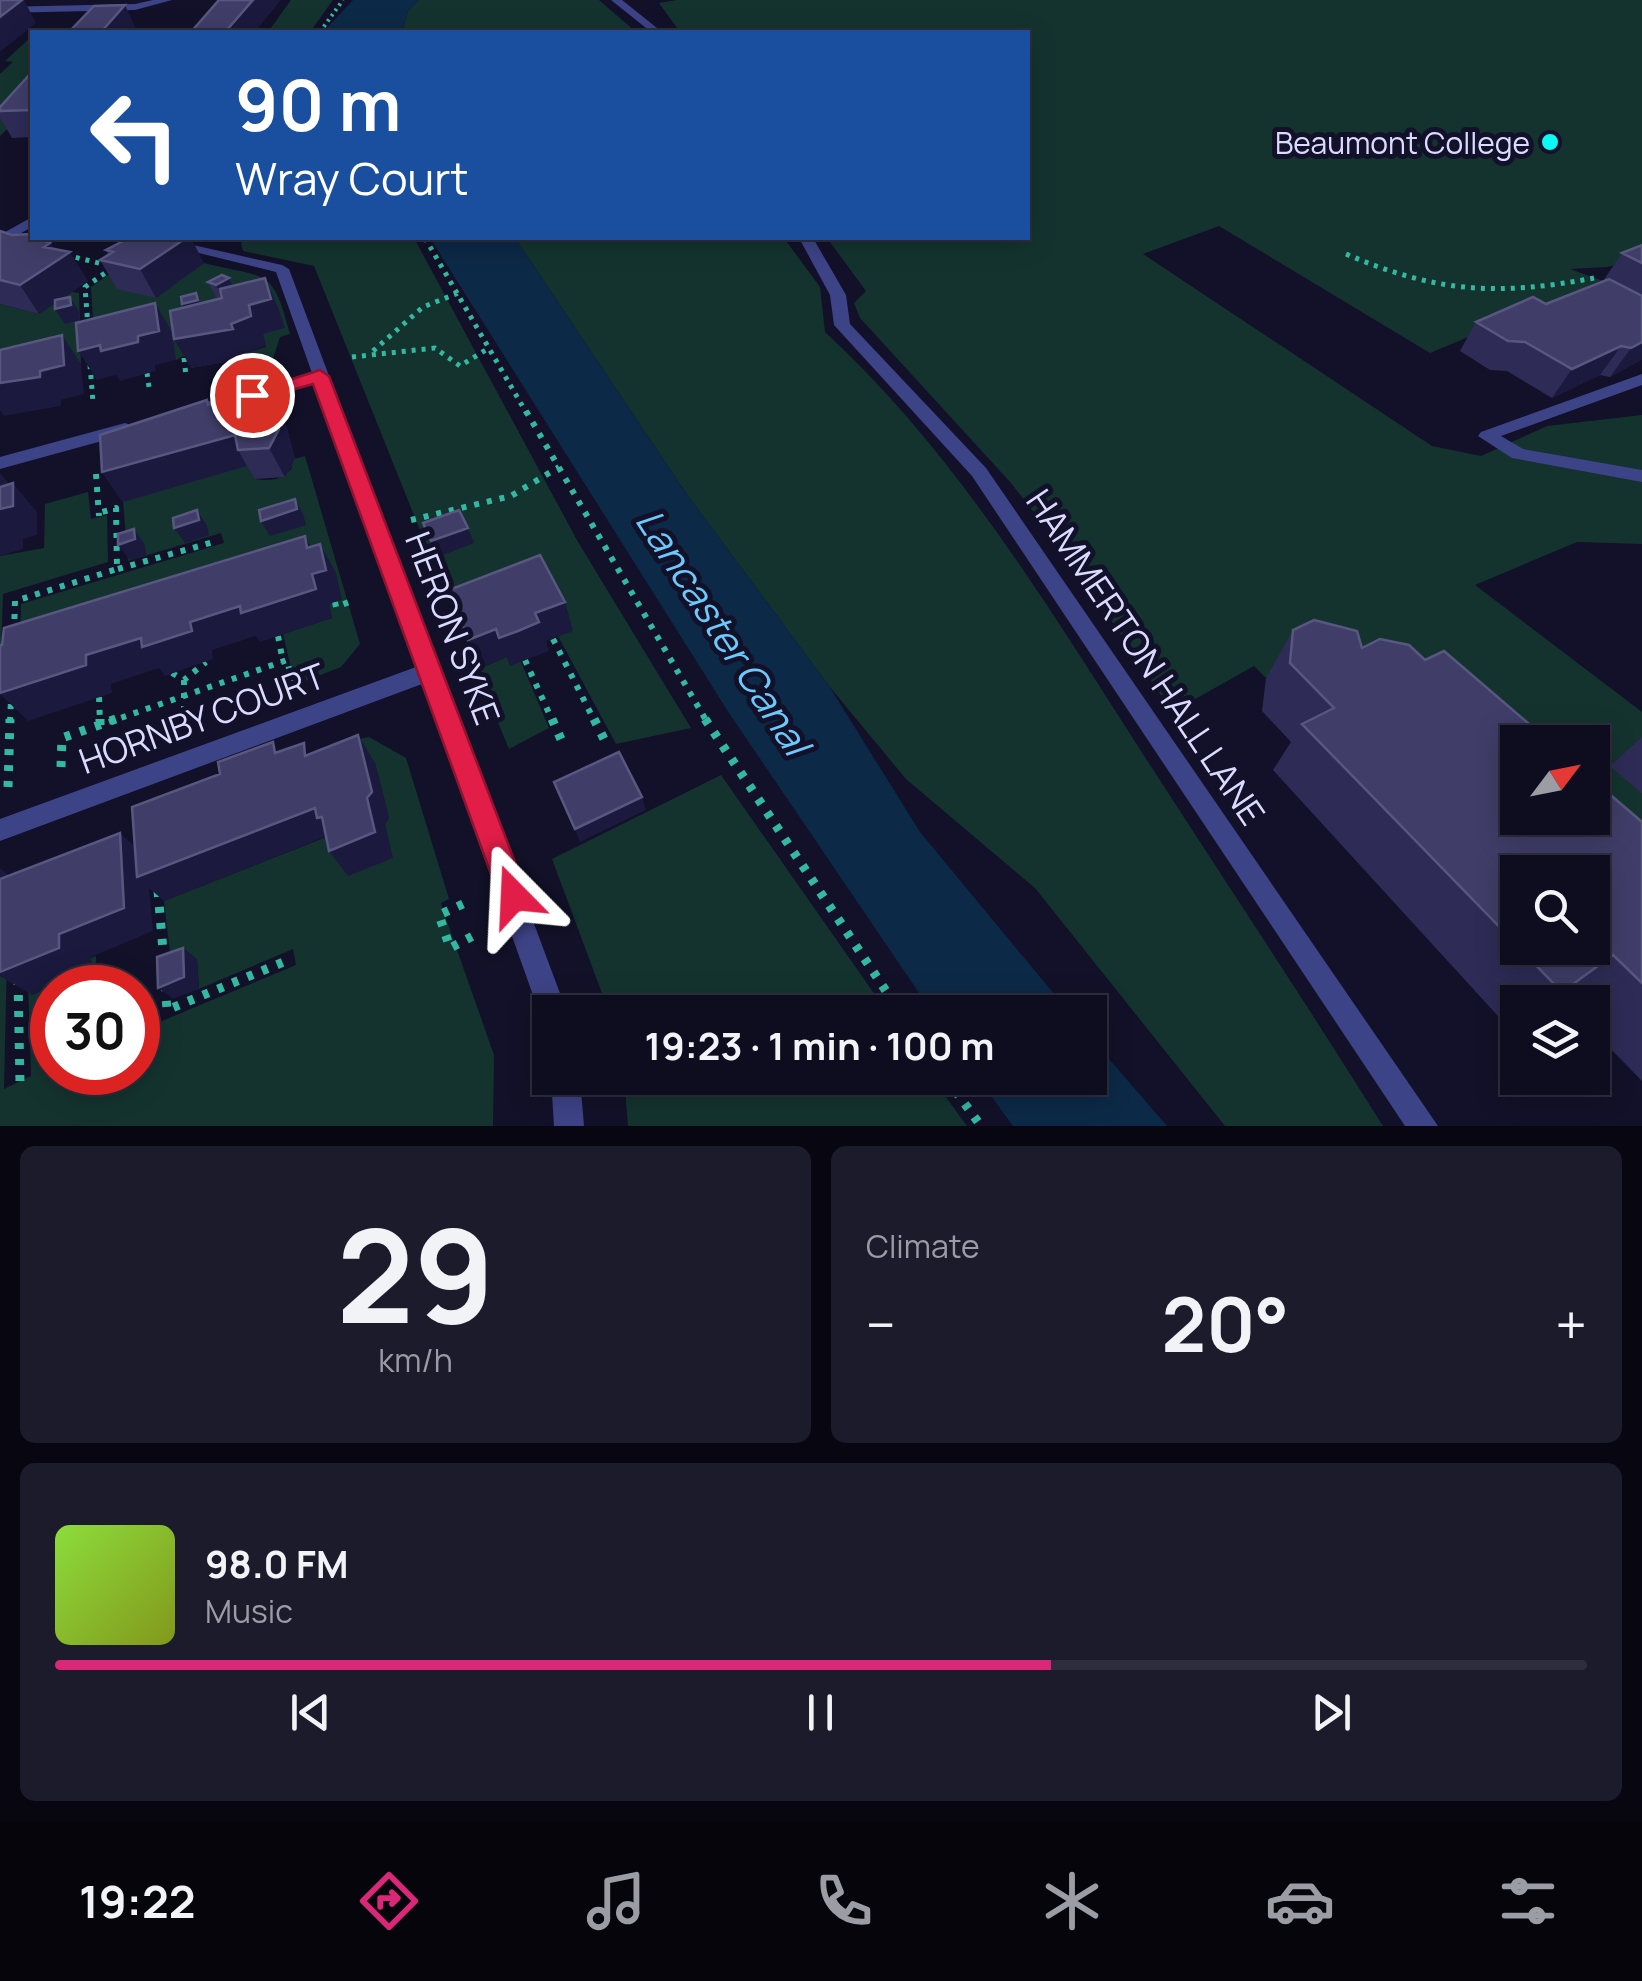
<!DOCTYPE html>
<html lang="en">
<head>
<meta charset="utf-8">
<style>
  :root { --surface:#0e0d1f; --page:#1c1b2c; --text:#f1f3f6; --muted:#9b9ca4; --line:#2e2d3d; --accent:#db2777 }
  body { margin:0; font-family:Manrope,sans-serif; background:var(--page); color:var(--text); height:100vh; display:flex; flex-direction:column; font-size:38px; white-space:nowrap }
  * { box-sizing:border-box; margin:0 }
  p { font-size:32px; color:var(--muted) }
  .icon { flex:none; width:55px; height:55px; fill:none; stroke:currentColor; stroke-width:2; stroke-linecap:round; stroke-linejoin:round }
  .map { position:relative; height:1126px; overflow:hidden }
  .details { display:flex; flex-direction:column; gap:20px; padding:20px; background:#080711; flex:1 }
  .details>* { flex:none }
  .guide { position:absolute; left:30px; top:30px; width:1000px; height:210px; border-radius:0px; box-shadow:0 5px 25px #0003,0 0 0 2px var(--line); background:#1a4fa0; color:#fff; overflow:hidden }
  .needle { width:65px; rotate:58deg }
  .tools { position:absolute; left:1500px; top:725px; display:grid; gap:20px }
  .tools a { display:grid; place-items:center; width:110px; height:110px; border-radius:0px; background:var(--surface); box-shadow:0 5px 25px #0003,0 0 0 2px var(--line); font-size:50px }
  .speed { position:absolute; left:30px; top:965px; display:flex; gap:20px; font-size:50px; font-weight:700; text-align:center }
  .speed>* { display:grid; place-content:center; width:130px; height:130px; border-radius:50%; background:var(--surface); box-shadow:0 5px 25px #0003,0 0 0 2px var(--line); line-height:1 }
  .speed .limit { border:15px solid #d22; background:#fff; color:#111 }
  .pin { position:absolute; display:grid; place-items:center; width:85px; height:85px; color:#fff; margin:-42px; border:5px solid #fff; border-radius:50%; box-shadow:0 2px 10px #0007 }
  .me { position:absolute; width:110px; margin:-55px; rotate:339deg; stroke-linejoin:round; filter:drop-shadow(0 0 8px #0008) }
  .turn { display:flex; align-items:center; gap:35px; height:210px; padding:0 40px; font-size:45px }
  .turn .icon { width:130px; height:130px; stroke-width:2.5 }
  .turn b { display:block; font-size:70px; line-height:85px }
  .big { font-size:75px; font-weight:700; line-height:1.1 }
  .details .tile { flex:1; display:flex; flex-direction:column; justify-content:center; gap:15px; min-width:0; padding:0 35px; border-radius:15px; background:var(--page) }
  .details .dial { align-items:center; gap:0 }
  .dial b { font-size:130px; line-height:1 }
  .song { display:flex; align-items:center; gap:30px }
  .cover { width:120px; height:120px; border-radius:15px; background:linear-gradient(135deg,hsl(90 70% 55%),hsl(70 70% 35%)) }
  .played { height:10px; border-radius:5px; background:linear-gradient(90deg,var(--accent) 65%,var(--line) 65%) }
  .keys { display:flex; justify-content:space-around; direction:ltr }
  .heat { display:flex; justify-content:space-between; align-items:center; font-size:55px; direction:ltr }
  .details .tiles { flex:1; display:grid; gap:20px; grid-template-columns:1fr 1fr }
  .tile:last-child { grid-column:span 2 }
  .trip { position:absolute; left:532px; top:995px; width:575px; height:100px; border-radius:0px; background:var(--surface); box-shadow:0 5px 25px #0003,0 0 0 2px var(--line); font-weight:700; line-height:100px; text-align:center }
  .dock { display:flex; height:160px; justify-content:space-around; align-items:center; background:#06050c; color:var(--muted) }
  .dock .icon { width:70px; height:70px }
  .dock .active { color:var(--accent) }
  .dock b { font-size:45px; color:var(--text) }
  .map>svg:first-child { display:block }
  .green { fill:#14332f }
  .water { fill:#0c2947 }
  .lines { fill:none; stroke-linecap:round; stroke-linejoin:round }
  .path-far3 { stroke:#33b9a1; stroke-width:4; stroke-dasharray:2.5 4; stroke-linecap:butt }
  .path-far2 { stroke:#33b9a1; stroke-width:5; stroke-dasharray:4 6; stroke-linecap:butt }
  .path-far1 { stroke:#33b9a1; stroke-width:6; stroke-dasharray:5 8; stroke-linecap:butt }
  .path { stroke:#33b9a1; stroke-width:9; stroke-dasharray:6 10; stroke-linecap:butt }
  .service { fill:#3d4387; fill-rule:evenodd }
  .minor { fill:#3d4387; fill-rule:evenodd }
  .wall { fill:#2e2b57; fill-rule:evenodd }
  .shaded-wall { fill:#1b193d }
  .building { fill:#403e69; stroke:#585780; stroke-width:2.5 }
  .route { fill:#e11d48; stroke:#92132f; stroke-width:2.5 }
  .poi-dot { fill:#0bf9f5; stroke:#121129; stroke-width:4 }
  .labels { text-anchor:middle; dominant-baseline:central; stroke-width:10; stroke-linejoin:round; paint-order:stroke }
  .far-poi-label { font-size:30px; fill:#dadbfe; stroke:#121129; text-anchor:end }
  .street-label { font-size:35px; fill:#dadbfe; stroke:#121129 }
  .water-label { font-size:38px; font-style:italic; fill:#6bcafc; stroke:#121129 }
</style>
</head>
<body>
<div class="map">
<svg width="1642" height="1126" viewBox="0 0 1642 1126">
  <rect width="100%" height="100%" fill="#121129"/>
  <!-- green -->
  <path class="green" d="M291 0H333L310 32H268Z
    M419 0H599L636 32H402L408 11Z
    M677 0H1642V258L1607 267 1570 269 1603 281 1430 353 1219 226 1143 254 1432 446 1481 456 1547 426 1642 415V544L1577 542 1475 585 1642 712V747L1611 766 1642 794V831L1592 818V742H1518L1286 668 1266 678 1254 666 1172 712 1070 559 1011 483 860 318 854 303 866 291 827 238H1028V32H680L659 3Z
    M32 36C32 89 41 98 0 136V74L13 62 5 61Z
    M248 238H414L578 542 691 728 616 744 558 636 549 584 456 620 314 266 243 251 241 243Z
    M515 238H784L820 287 825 332C950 447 1041 595 1132 737 1215 866 1301 995 1383 1126H1225L1035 888 906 779 829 686 686 493Z
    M204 263C269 279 272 267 290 334L280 337 270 368 248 378 243 359 247 358 246 353 266 347 263 334 278 307 176 360 95 352 91 287 108 275 129 280 156 298Z
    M72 292 79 293 81 364 0 396V304L39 314Z
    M305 456 360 644 341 667 295 685 283 634 332 618 329 604 341 599 20 660 21 604 224 543 221 533 128 561 123 502 251 464 255 479C271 481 281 481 292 468L290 460Z
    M88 492 91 519 107 515 108 562 3 594 0 683V556L44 548 45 504Z
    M507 657 521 662 549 728 509 749 476 670Z
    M369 737 406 758 449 899 441 903 444 913 494 1055 493 1126H0V958L7 955 4 1089 31 1076 28 983 96 956V987L52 988V1072H138V1031L296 965 293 949 199 989 197 960 172 969 164 901 334 834 392 858 385 824 389 818 375 763 355 740Z
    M721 775 887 1012H609L552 859Z
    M624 1078H932L967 1126H628Z"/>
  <!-- water -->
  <path class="water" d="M353 0H419L408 11 402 32H323Z
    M430 238H515L686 493 829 686 920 832 1069 1012H932L729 713Z
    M1090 1037 1167 1126H1013L978 1078H1090Z"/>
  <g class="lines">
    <!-- path-far3 -->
    <path class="path-far3" d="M320 32 343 0"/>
    <!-- path-far2 -->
    <path class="path-far2" d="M425 238 527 414
      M1346 254C1437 293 1498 296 1594 278
      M66 255 107 265
      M88 327 85 287 111 269
      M373 351 423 307 458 293
      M352 357 435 348 460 366 489 348
      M184 358 186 376
      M90 365 93 402
      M147 373 149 387"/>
    <!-- path-far1 -->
    <path class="path-far1" d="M526 411 707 722
      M96 474 99 516
      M411 520 511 496 559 467
      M118 569 217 541
      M335 602 336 607 349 602
      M14 632 15 601 117 569 116 508 99 513
      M278 636 283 662
      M553 639 595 722
      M525 660 553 722
      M172 673 184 680 206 662
      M184 680V722
      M99 697 100 722
      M10 722 11 700
      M109 722 287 660 292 681"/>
    <!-- path -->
    <path class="path" d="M100 719V725
      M552 719 564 746
      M594 719 608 747
      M705 719 900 1012
      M61 767 62 738 116 719
      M8 787 10 719
      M158 891 164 963
      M463 904 439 915 450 948 475 935
      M18 979 20 1082
      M165 985 167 1010 286 961
      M946 1078 981 1126"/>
    <!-- service -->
    <path class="service" d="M611 0H622L662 32H651Z
      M799 238H813L846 295 850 324 986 468 1438 1126H1405L972 476 834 325 830 295Z
      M1642 374V385L1501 436 1523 449 1642 470V482L1512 458 1478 436 1481 432Z"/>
    <!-- minor -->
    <path class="minor" d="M153 0H172L135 10 0 13V7L135 4Z
      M32 217V227L0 245V235Z
      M138 238H162L282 265 289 269 567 1012H550V1025L543 1022 539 1012 422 684 0 841V819L416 667 315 383 201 415 192 409 195 405 312 373 276 272Z
      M125 423 131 425 134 429 131 433 0 469V457Z
      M551 1078H580L584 1126H554Z"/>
  </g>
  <!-- wall -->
  <path class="wall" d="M32 72V137L12 138 0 118V107Z
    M0 231 50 243 54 249 88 281 61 299 79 312 80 320 65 324 55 303 39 314 0 304Z
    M1642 245V359L1610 377 1600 375 1552 398 1507 371 1490 370 1460 351 1476 322 1546 304 1603 281 1622 253Z
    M106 250 204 263 156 298 117 289 100 260 108 255Z
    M229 278 233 286 265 278 278 307 285 328 263 334 266 345 246 353 248 358 191 368 184 308 196 293 201 303 220 299 216 297 208 282Z
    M210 405 231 407 286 425 295 459 285 477 255 479 247 466 123 502 102 472Z
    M1293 630 1362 648 1425 660 1642 822V1081L1592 1030V1002H1566L1558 994 1545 1002H1518V1021L1508 1027 1273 770 1291 742 1262 711 1266 678ZM1518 872 1592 948H1518Z
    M1642 737V794L1610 766Z"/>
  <!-- shaded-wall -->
  <path class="shaded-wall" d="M22 0H24L36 23 0 52V17Z
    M253 0H281L255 32H225Z
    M125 5 136 29 134 32H101Z
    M186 238H191L204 263 156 298 140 269Z
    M50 243 60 259 70 252 88 281 39 314 20 285 44 247Z
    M229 278 236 293 224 300 216 285Z
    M265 278 278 307 285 328 263 334 266 345 246 353 248 358 191 368 174 339 231 324 249 305Z
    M196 293 204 308 190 319 182 304Z
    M70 297 79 312 80 320 65 324 55 309Z
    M155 303 172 332 176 360 155 365 156 371 120 381 116 375 97 380 78 351 138 336Z
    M62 335 81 364 84 394 61 400V406L4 416 0 410V383L40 371Z
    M1642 342V359L1610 377 1631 348Z
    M1621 346 1600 375 1552 398 1572 369Z
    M271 395 286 425 295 459 285 477 269 448Z
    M235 435 238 450 247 466 123 502 102 472Z
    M0 473 13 489V483L37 512V535L23 539V549L0 556Z
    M295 499 303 514 306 525 270 536 261 521Z
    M197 510 207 526 209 535 185 543 174 528Z
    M468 528 474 543 438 557 431 541Z
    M134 529 145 545 146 555 130 560 118 545Z
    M305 536 321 566 320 544 336 573 342 599 329 604 332 618 260 642 256 636 212 650 213 659 165 676 159 668 111 684 112 693 28 721 0 694V672L86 655 190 622 307 548Z
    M565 602 573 631 546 641 549 651 510 666 499 638 535 613Z
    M496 629 507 657 480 668 468 640Z
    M358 735 375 763 389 818 385 824 393 858 348 876 329 851 367 798Z
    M642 797 646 810 580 842 575 829Z
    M315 808 341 842 330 835 164 901 149 888 153 931 91 957 92 971 32 995 0 976V972L59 934 120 833 147 858Z
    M0 868 10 876 0 958Z
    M183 948 197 959 199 989 173 999 158 988Z"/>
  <!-- building -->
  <path class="building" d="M0 0H22L0 17Z
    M219 0H253L225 32H191Z
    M125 5 101 32H69L94 6Z
    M32 72V110L0 111V107Z
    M0 231 12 235 31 234 32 238H38L50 243 44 247 70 252 20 285 0 280Z
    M129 238H186L140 269 100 260 113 252 106 250Z
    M1642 245V263L1622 253Z
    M222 275 229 278 216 285 208 282Z
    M265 278 271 299 249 305 251 316 231 324 233 329 174 339 170 311 222 298 220 289Z
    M1609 279 1642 296V342L1631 348 1621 346 1572 369 1525 342 1508 341 1476 322 1533 297 1546 304Z
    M196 293 198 300 182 304 181 297Z
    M70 297 71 305 55 309V300Z
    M155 303 159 331 138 336V342L101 351 100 345 78 351 76 323Z
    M62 335 64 365 40 371V377L0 383V350Z
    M271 395 279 429 269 448 238 450 235 435 102 472 100 435 207 400 208 405 227 400 229 407Z
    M13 483V506L0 509V487Z
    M295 499 297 509 261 521 259 510Z
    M197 510 199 520 174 528 173 518Z
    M459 510 468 528 431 541 423 523Z
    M134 529 135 539 118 545V534Z
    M305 536 307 548 320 544 326 570 312 574 316 589 241 613 240 606 190 622 192 631 142 647 141 638 86 655V665L0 693V645H2L4 628Z
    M540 555 565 602 535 613 539 622 518 631 499 638 496 629 468 640 449 590Z
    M1314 620 1357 631 1362 648 1380 639 1409 645 1425 660 1444 651 1550 742H1518V818H1592V779L1642 822V983L1613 955 1562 992 1519 948H1592V872H1518V946L1302 724 1334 708 1290 663 1293 630Z
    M358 735 372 792 367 798 375 832 329 851 322 817 317 818 315 808 137 877 132 807 220 774 218 762 273 742 275 753 304 743 305 756Z
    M619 752 642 797 575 829 554 782Z
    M120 833 124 908 59 934V948L0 972V879Z
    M183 948 184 977 158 988 157 957Z"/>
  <!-- route -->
  <path class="route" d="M320 370 329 376 528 896 524 906 514 910 503 906 499 896 313 384 252 401 243 395Z"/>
  <!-- markers -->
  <circle class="poi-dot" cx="1550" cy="142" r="10"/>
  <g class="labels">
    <!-- far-poi labels -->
    <g class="far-poi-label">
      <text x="1530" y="142">Beaumont College</text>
    </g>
    <!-- street labels -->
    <g class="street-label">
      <text transform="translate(453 628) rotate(69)">HERON SYKE</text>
      <text transform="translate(1146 657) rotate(56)">HAMMERTON HALL LANE</text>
      <text transform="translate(202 718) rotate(-20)">HORNBY COURT</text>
    </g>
    <!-- water labels -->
    <g class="water-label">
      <text transform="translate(724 631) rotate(57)">Lancaster Canal</text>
    </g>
  </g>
</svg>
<div class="tools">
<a><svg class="needle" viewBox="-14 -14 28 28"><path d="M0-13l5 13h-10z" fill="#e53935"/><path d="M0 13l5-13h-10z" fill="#9b9ca4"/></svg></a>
<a><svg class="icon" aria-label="search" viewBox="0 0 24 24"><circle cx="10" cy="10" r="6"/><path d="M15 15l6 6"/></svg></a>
<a><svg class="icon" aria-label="layers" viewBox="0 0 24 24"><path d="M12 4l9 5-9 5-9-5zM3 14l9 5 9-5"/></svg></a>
</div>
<div class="speed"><div class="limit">30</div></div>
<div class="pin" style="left:252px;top:395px;background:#d93025"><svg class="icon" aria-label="arrive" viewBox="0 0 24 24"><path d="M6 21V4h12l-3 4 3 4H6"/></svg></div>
<svg class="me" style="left:514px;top:896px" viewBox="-20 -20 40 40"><path d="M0-17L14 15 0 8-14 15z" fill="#e11d48" stroke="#fff" stroke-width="4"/></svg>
<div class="trip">19:23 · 1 min · 100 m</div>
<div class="guide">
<div class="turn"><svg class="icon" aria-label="left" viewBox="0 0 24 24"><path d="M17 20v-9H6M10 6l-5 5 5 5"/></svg><div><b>90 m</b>Wray Court</div></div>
</div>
</div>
<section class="details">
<div class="tiles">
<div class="tile dial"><b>29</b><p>km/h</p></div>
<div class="tile"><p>Climate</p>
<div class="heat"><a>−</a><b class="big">20°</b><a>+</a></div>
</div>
<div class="tile">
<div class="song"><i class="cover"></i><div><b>98.0 FM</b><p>Music</p></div></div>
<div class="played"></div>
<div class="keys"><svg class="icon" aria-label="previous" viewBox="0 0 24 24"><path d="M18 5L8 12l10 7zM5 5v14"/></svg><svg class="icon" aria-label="pause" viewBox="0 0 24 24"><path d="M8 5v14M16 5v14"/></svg><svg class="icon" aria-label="next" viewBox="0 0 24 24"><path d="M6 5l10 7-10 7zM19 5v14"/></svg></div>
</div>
</div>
</section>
<nav class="dock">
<b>19:22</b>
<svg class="icon active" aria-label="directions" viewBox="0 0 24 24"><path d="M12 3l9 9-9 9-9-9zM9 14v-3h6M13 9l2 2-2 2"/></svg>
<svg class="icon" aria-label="music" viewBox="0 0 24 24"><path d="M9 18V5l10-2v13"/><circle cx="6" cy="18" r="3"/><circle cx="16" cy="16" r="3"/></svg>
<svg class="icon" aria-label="phone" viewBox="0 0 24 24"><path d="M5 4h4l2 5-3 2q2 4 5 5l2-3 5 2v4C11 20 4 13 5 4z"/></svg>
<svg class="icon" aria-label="climate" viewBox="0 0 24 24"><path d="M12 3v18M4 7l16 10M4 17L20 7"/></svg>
<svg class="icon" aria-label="car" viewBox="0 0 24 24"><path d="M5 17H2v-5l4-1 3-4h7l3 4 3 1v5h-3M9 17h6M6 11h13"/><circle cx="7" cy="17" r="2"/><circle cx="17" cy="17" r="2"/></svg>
<svg class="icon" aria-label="filters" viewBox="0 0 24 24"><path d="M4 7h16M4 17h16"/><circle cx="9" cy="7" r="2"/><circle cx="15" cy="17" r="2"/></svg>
</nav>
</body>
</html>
